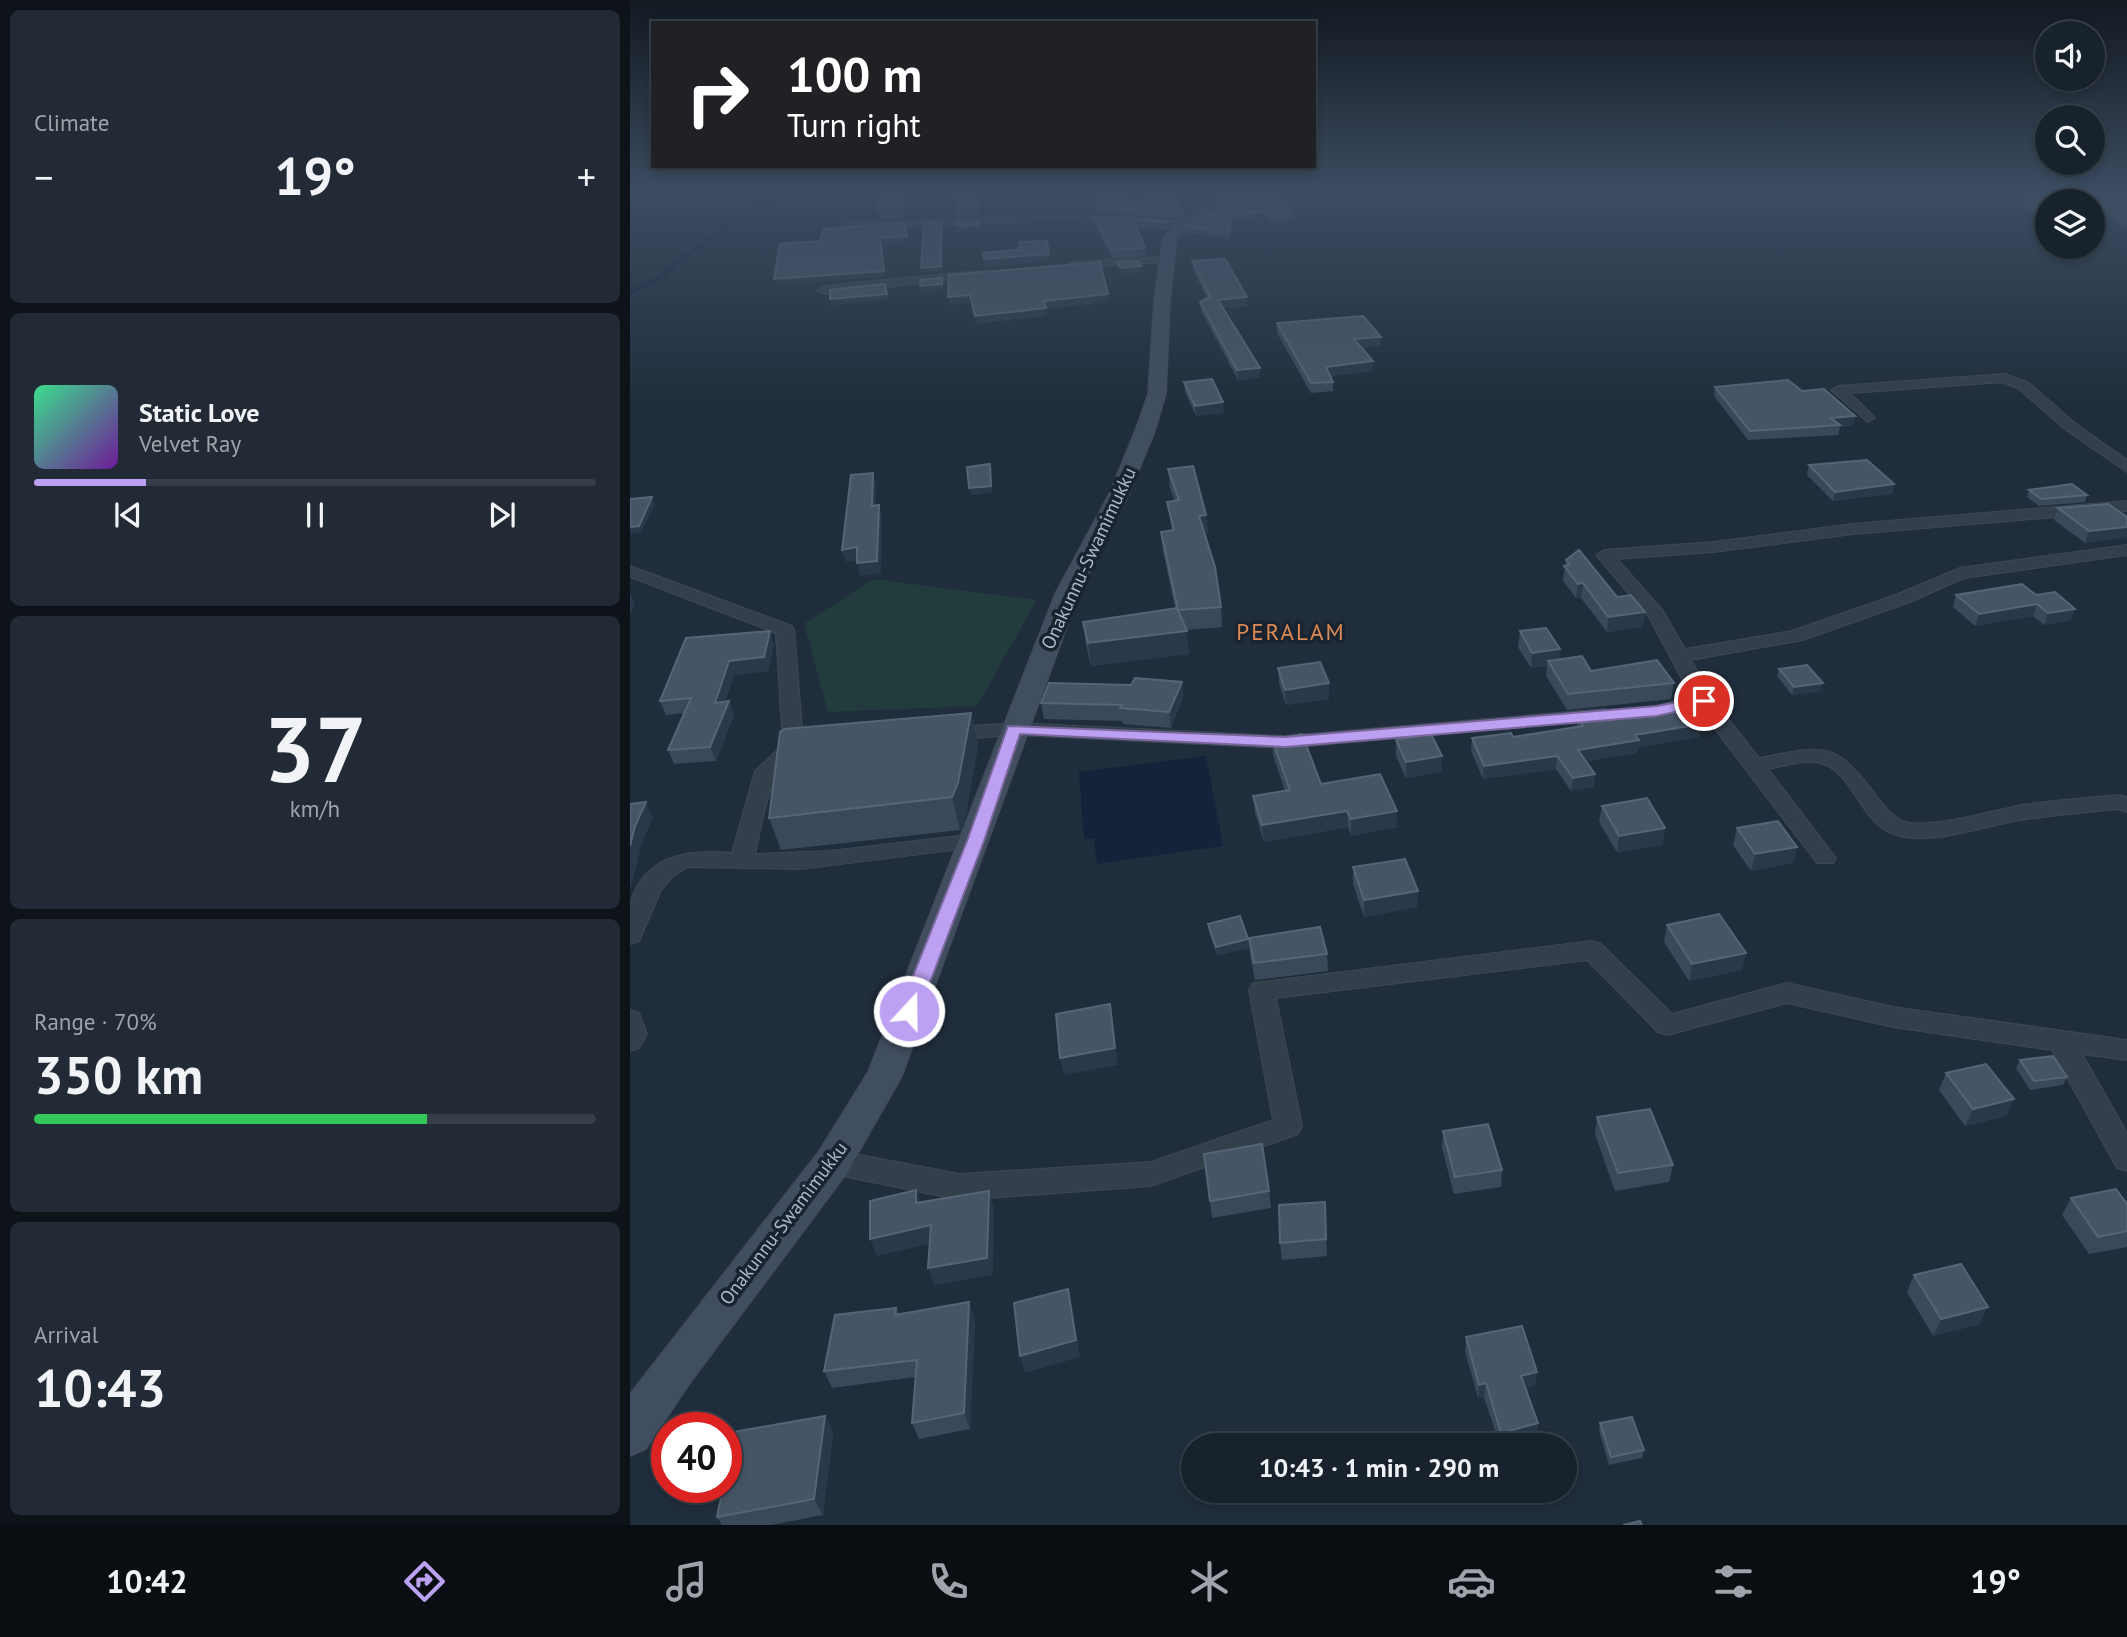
<!DOCTYPE html>
<html lang="en">
<head>
<meta charset="utf-8">
<style>
  :root { --surface:#18222d; --page:#212a35; --text:#f1f3f6; --muted:#9fa4aa; --line:#363f49; --accent:#bca0f2 }
  body { margin:0; font-family:"PT Sans",sans-serif; background:var(--page); color:var(--text); height:100vh; display:flex; flex-direction:column; font-size:26px; white-space:nowrap }
  * { box-sizing:border-box; margin:0 }
  p { font-size:23px; color:var(--muted) }
  .icon { flex:none; width:38px; height:38px; fill:none; stroke:currentColor; stroke-width:2; stroke-linecap:round; stroke-linejoin:round }
  .map { position:relative; flex:1; overflow:hidden }
  .details { display:flex; flex-direction:column; gap:10px; padding:10px; background:#0d1319; width:630px }
  .details>* { flex:none }
  .guide { position:absolute; left:21px; top:21px; width:665px; height:147px; border-radius:0px; box-shadow:0 4px 10px #0003,0 0 0 2px var(--line); background:#202124; color:#fff; overflow:hidden }
  .buttons { position:absolute; left:1405px; top:21px; display:grid; gap:14px }
  .buttons a { display:grid; place-items:center; width:70px; height:70px; border-radius:50%; background:var(--surface); box-shadow:0 4px 10px #0003,0 0 0 2px var(--line); font-size:35px }
  .speed { position:absolute; left:21px; top:1412px; display:flex; gap:14px; font-size:35px; font-weight:700; text-align:center }
  .speed>* { display:grid; place-content:center; width:91px; height:91px; border-radius:50%; background:var(--surface); box-shadow:0 4px 10px #0003,0 0 0 2px var(--line); line-height:1 }
  .speed .limit { border:10px solid #d22; background:#fff; color:#111 }
  .pin { position:absolute; display:grid; place-items:center; width:60px; height:60px; color:#fff; margin:-30px; border:4px solid #fff; border-radius:50%; box-shadow:0 2px 7px #0007 }
  .me { position:absolute; width:77px; margin:-38px; rotate:21deg; stroke-linejoin:round; filter:drop-shadow(0 0 5px #0008) }
  .turn { display:flex; align-items:center; gap:24px; height:147px; padding:0 21px; font-size:32px }
  .turn .icon { width:91px; height:91px; stroke-width:2.5 }
  .turn b { display:block; font-size:49px; line-height:60px }
  .big { font-size:52px; font-weight:600; line-height:1.1 }
  .details .tile { flex:1; display:flex; flex-direction:column; justify-content:center; gap:10px; min-width:0; padding:0 24px; border-radius:10px; background:var(--page) }
  .details .dial { align-items:center; gap:0 }
  .dial b { font-size:91px; line-height:1 }
  .song { display:flex; align-items:center; gap:21px }
  .cover { width:84px; height:84px; border-radius:10px; background:linear-gradient(135deg,hsl(150 70% 55%),hsl(280 70% 35%)) }
  .played { height:7px; border-radius:4px; background:linear-gradient(90deg,var(--accent) 20%,var(--line) 20%) }
  .keys { display:flex; justify-content:space-around; direction:ltr }
  .heat { display:flex; justify-content:space-between; align-items:center; font-size:38px; direction:ltr }
  .charge { height:10px; border-radius:5px; background:linear-gradient(90deg,#34c759 70%,var(--line) 0) }
  .trip { position:absolute; left:551px; top:1433px; width:396px; height:70px; border-radius:35px; background:var(--surface); box-shadow:0 4px 10px #0003,0 0 0 2px var(--line); font-weight:600; line-height:70px; text-align:center }
  .menu { display:flex; height:112px; justify-content:space-around; align-items:center; background:#0a0e12; color:var(--muted) }
  .menu .icon { width:49px; height:49px }
  .menu .current { color:var(--accent) }
  .menu b { font-size:32px; color:var(--text) }
  main { display:flex; flex:1; min-height:0 }
  .map>svg:first-child { display:block }
  .green { fill:#223b3d }
  .water { fill:#13243a }
  .lines { fill:none; stroke-linecap:round; stroke-linejoin:round }
  .stream { stroke:#13243a; stroke-width:4.5 }
  .street-casing { stroke:#3d4855; stroke-width:2 }
  .secondary-casing { stroke:#3d4855; stroke-width:2 }
  .street { fill:#343f4c; fill-rule:evenodd }
  .secondary { fill:#414e5f; fill-rule:evenodd }
  .wall { fill:#3a495a }
  .shaded-wall { fill:#2a3949 }
  .building { fill:#465566; stroke:#566575; stroke-width:2 }
  .route { fill:#bca0f2; stroke:#7a689d; stroke-width:2 }
  .labels { text-anchor:middle; dominant-baseline:central; stroke-width:7; stroke-linejoin:round; paint-order:stroke }
  .street-label { font-size:19px; fill:#aeb9c8; stroke:#192430 }
  .quarter-label { font-size:23px; letter-spacing:2px; fill:#dc8a55; stroke:#192430 }
</style>
</head>
<body>
<main>
<section class="details">
<div class="tile"><p>Climate</p>
<div class="heat"><a>−</a><b class="big">19°</b><a>+</a></div>
</div>
<div class="tile">
<div class="song"><i class="cover"></i><div><b>Static Love</b><p>Velvet Ray</p></div></div>
<div class="played"></div>
<div class="keys"><svg class="icon" aria-label="previous" viewBox="0 0 24 24"><path d="M18 5L8 12l10 7zM5 5v14"/></svg><svg class="icon" aria-label="pause" viewBox="0 0 24 24"><path d="M8 5v14M16 5v14"/></svg><svg class="icon" aria-label="next" viewBox="0 0 24 24"><path d="M6 5l10 7-10 7zM19 5v14"/></svg></div>
</div>
<div class="tile dial"><b>37</b><p>km/h</p></div>
<div class="tile"><p>Range · 70%</p><b class="big">350 km</b><div class="charge"></div></div>
<div class="tile"><p>Arrival</p><b class="big">10:43</b></div>
</section>
<div class="map">
<svg width="1497" height="1525" viewBox="0 0 1497 1525">
  <rect width="100%" height="100%" fill="#202d3c"/>
  <!-- green -->
  <path class="green" d="M243 579 407 600 347 706 198 712 174 624Z"/>
  <!-- water -->
  <path class="water" d="M576 756 593 846 467 864 464 838 454 839 449 772Z"/>
  <g class="lines">
    <!-- stream -->
    <path class="stream" d="M0 293 26 280 107 217 159 192"/>
    <!-- street casing -->
    <g class="street-casing">
      <path id="street" d="M427 214 512 217 560 223 555 226 427 220 215 229 210 226 215 223Z
        M535 257 541 260 539 262 443 268 437 265 443 262Z
        M348 271 352 272V276L193 294 187 290 193 286Z
        M1375 374 1399 383 1446 424 1497 460V472L1436 430 1389 389 1373 382 1220 393 1245 418 1238 422 1201 390 1208 386Z
        M1497 501V511L1223 534 1083 552 987 559 1033 611 1055 649 1162 631 1268 594 1330 568 1497 545V555L1334 578 1280 602 1173 640 1061 660 1083 699 1129 758C1198 745 1204 740 1248 798 1255 807 1264 819 1276 822 1300 829 1365 810 1393 805 1424 800 1457 798 1489 795L1497 797V812L1487 809C1457 812 1427 815 1397 819 1358 824 1297 849 1261 833 1229 820 1223 771 1190 763 1174 759 1154 766 1138 769L1206 858 1203 863H1187L1069 708 1032 716 1025 714 1022 710 1025 706 1062 698 1019 617 966 555 974 550 1083 542 1223 524Z
        M0 566 162 626 164 630 173 740 183 746 180 750C137 761 134 817 125 854L200 851 346 834 354 836 357 841 354 846 170 869 58 867 43 876 31 890 9 941 0 944C0 932 0 917 0 905 13 854 59 849 102 853L125 771 153 745 146 633 0 577Z
        M975 709 985 715 982 719 655 748 384 735 316 740 306 734 316 728 384 723 655 736Z
        M962 941 971 944 1042 1014 1157 983 1263 1007 1497 1040V1060L1452 1054 1497 1133V1171L1487 1168 1422 1050 1263 1027 1157 1003 1037 1035 1028 1032 957 960 646 998 672 1126 668 1134 521 1186 330 1200 203 1174 193 1171 189 1162 193 1153 203 1150 330 1174 521 1162 643 1120 619 990 623 983Z
        M0 1010 9 1013 17 1034 9 1048 0 1051Z"/>
    </g>
    <!-- secondary casing -->
    <g class="secondary-casing">
      <path id="secondary" d="M586 192H600L547 238 540 302 536 394 525 431 499 494 449 594 272 1076 217 1173 58 1386 16 1449 0 1456V1394L189 1151 238 1072 425 594 479 494 505 431 518 394 524 302 533 237Z"/>
    </g>
    <!-- street -->
    <use href="#street" class="street"/>
    <!-- secondary -->
    <use href="#secondary" class="secondary"/>
  </g>
  <!-- wall -->
  <path class="wall" d="M601 192 664 222 640 224 636 217 602 220 600 238 557 233V227L584 212Z
    M1395 192H1497V229L1472 217H1463V201H1418V210L1395 212 1394 195Z
    M346 193 349 215 327 216 325 205Z
    M543 195 553 216 550 219 466 213V208L493 199Z
    M271 196 275 218 249 219 247 209Z
    M463 217 539 221 540 228 537 230 506 227 515 248 516 256 482 258 464 224Z
    M562 261 617 306 593 308 630 377 608 380 571 311 570 302 577 298 563 269Z
    M647 323 751 346 732 348 743 371 701 376 703 382V391L681 393 647 333Z
    M554 382 594 413 566 416 555 392Z
    M1085 387 1172 391 1225 416 1223 425 1210 427 1208 435 1118 440 1084 396Z
    M1179 465 1264 484 1262 494 1203 501 1177 475Z
    M538 469 576 515 578 534H574L591 607 592 627 556 630 559 654 461 666 456 645 453 622 545 608 533 551 531 532 542 531 537 502 545 501 540 488Z
    M1399 490 1457 495 1455 502 1409 506 1397 497Z
    M1478 504 1455 543 1424 520 1428 508Z
    M936 560 987 597 1013 627 977 632 951 598H946L933 581Z
    M1326 595H1406L1441 620 1414 625 1403 616 1345 626 1323 607Z
    M890 631 930 649 929 659 961 671 1044 683 1041 699 937 710 916 676 917 666 901 668 888 647Z
    M144 644 138 671 104 675 95 702 99 701 104 715 86 761 44 764 38 750 55 713 36 715 30 701Z
    M648 668 699 683V699L656 705 649 684Z
    M1149 669 1191 691 1162 695 1147 676Z
    M552 682 553 697 541 728 493 724 492 721 414 719 411 703 501 685Z
    M341 713 348 745 336 815 330 830 151 850 139 818Z
    M948 714 1070 737 1008 747 1007 753 956 761 964 787 941 791 926 769 853 779 841 751 842 738 883 737 947 727Z
    M642 739 691 784 767 827 721 836 718 827 634 842 625 813 623 796 655 791 643 755Z
    M766 740 812 756V772L776 778 766 756Z
    M972 806 1033 845 987 852 969 822Z
    M1107 828 1167 847 1163 863 1121 871 1103 845Z
    M723 867 787 907 734 917 723 884Z
    M578 924 618 939 619 948 587 955 579 932Z
    M1037 925 1112 970 1059 981 1034 942Z
    M619 938 697 954 698 971 625 980 620 955Z
    M1390 1060 1437 1077 1433 1085 1400 1090 1386 1068Z
    M1316 1073 1384 1099 1376 1116 1335 1126 1309 1090Z
    M967 1117 1043 1165 1039 1182 985 1191 965 1134Z
    M813 1131 872 1170 871 1187 824 1194 812 1148Z
    M574 1154 639 1191 641 1208 582 1218Z
    M1441 1198 1497 1204V1247L1459 1254 1432 1215Z
    M695 1202 697 1256 652 1260 650 1243Z
    M1284 1275 1350 1324 1303 1336 1277 1292Z
    M266 1308 269 1314 345 1319 340 1429 289 1439 282 1423 285 1377 202 1388 194 1371Z
    M836 1337 905 1386 895 1388 906 1436 870 1446 854 1397 848 1398 835 1351Z
    M195 1416 203 1432 193 1515 141 1525H92L87 1517Z
    M970 1423 1014 1450 1012 1458 979 1465 969 1431Z"/>
  <!-- shaded-wall -->
  <path class="shaded-wall" d="M1474 211 1472 217H1463L1464 212Z
    M635 212 636 217 602 220 600 238 601 215Z
    M664 217V222L640 224V219Z
    M539 221 540 228 537 230 536 223Z
    M311 222 313 271 292 273 291 268Z
    M275 223 278 242 251 245 255 277 146 285 144 279 250 238Z
    M349 225 350 230 328 232 327 226Z
    M419 254 420 261 355 267 354 259Z
    M511 266 512 272 491 274 490 268Z
    M312 278 313 290 291 292 290 286Z
    M255 284 258 300 201 305 200 299Z
    M478 294 479 302 416 309 417 316 346 324 345 316 414 301Z
    M340 295 341 303 320 305 318 297Z
    M617 297V306L589 309 588 300Z
    M751 337V346L724 349V339Z
    M743 361V371L696 377V367Z
    M630 368V377L608 380 607 370Z
    M593 402 594 413 566 416 565 406Z
    M1225 416 1223 425 1210 427V425L1201 418Z
    M360 464 361 471 362 493 341 495 339 488Z
    M243 473 246 485 245 518 242 506Z
    M1264 484 1262 494 1203 501 1205 492Z
    M22 497 25 504 11 533 0 534V527Z
    M249 505 252 517 251 573 230 576 227 563Z
    M576 515 578 534 570 535 569 516Z
    M1497 527V538L1455 543 1459 531Z
    M227 547 231 560 216 562 212 550Z
    M953 583 951 598H946L948 584Z
    M0 592 5 605 0 614Z
    M1407 604 1403 616 1345 626 1349 614Z
    M1445 609 1441 620 1414 625 1418 613Z
    M1015 612 1013 627 977 632 978 617Z
    M140 631 144 644 138 671 104 675 90 717 85 703 99 661Z
    M557 631 559 654 461 666 458 643Z
    M930 649 928 664 918 661 917 666 901 668 902 653Z
    M552 682 553 697 541 728 539 712Z
    M699 683V699L656 705 655 690Z
    M1193 683 1191 691 1162 695 1164 687Z
    M99 701 104 715 86 761 80 747Z
    M341 713 348 745 336 815 330 830 322 797Z
    M1072 724 1070 737 1008 747 1007 753 947 763 948 750 1005 735Z
    M812 756V772L776 778V762Z
    M927 756 926 769 853 779 854 766Z
    M965 774 964 787 941 791 943 778Z
    M16 802 23 818 12 843 1 887 0 888V846L5 826Z
    M717 811 718 827 634 842 632 825Z
    M767 811V827L721 836V819Z
    M1035 828 1033 845 987 852 989 836Z
    M1167 847 1163 863 1121 871 1125 854Z
    M788 891 787 907 734 917V900Z
    M618 939 619 948 587 955 586 947Z
    M1116 953 1112 970 1059 981 1062 964Z
    M480 1004 488 1065 434 1075 430 1058Z
    M1384 1099 1376 1116 1335 1126 1343 1109Z
    M286 1190 292 1207 286 1203Z
    M359 1191 364 1208 363 1275 304 1285 298 1268Z
    M301 1225 307 1242 247 1256 240 1239Z
    M438 1289 442 1306 450 1357 395 1373 390 1356Z
    M339 1302 345 1319 340 1429 334 1413Z
    M1358 1307 1350 1324 1303 1336 1311 1319Z
    M907 1372 905 1386 889 1389 891 1376Z
    M856 1383 854 1397 848 1398 849 1385Z
    M195 1416 203 1432 193 1515 184 1499Z
    M908 1423 906 1436 870 1446 871 1433Z"/>
  <!-- building -->
  <path class="building" d="M470 192H491L493 199 543 195 553 211 550 214 466 208Z
    M601 192H649L664 217 640 219 635 212 601 215 600 232 557 227 574 213 584 212Z
    M1396 192H1497V223L1474 211H1463V201H1418V205L1397 206Z
    M346 193 347 204 325 205V194Z
    M271 196 273 207 247 209 246 198Z
    M463 217 539 221 536 223 503 219 515 248 481 250Z
    M349 221V225L327 226V222Z
    M311 222V266L291 268 294 223Z
    M275 223 277 236 250 238 254 271 144 279 150 244 190 241 194 229Z
    M417 241 419 254 354 259 353 253 389 250 390 242Z
    M595 259 617 297 588 300 630 368 607 370 570 302 580 297 562 261Z
    M509 261 511 266 490 268 487 262Z
    M470 262 478 294 414 301 416 308 345 316 340 295 318 297 319 275Z
    M312 278V284L290 286 291 280Z
    M255 284 257 294 200 299V290Z
    M733 316 751 337 724 339 743 361 696 367 703 382 681 383 647 323Z
    M582 379 593 402 565 406 554 382Z
    M1158 380 1172 391 1194 389 1225 416 1201 418 1210 425 1120 431 1085 387Z
    M1237 460 1264 484 1205 492 1179 465Z
    M360 464 361 486 339 488 337 467Z
    M563 466 576 515 569 516 585 567 591 607 548 610 531 532 544 530 537 502 549 500 538 469Z
    M243 473 242 506 249 505 247 561 227 563V547L212 550 221 475Z
    M1442 484 1457 495 1411 499 1399 490Z
    M22 497 9 526 0 527V499Z
    M1478 504 1497 517V527L1459 531 1428 508Z
    M949 550 987 597 1001 595 1015 612 978 617 953 583 948 584 934 566 940 565 936 560Z
    M1392 584 1406 595 1425 592 1445 609 1418 613 1407 604 1349 614 1326 595Z
    M547 608 557 631 458 643 453 622Z
    M916 628 930 649 902 653 890 631Z
    M140 631 134 657 99 661 85 703 99 701 80 747 38 750 61 698 30 701 56 638Z
    M952 656 961 671 1027 660 1044 683 938 694 918 661Z
    M690 662 699 683 655 690 648 668Z
    M1177 665 1193 683 1164 687 1149 669Z
    M505 678 552 682 539 712 490 708 492 705 411 703 419 683 501 685Z
    M1055 701 1072 724 1005 735 1009 740 948 750 965 774 943 778 927 756 854 766 842 738 881 733 883 737 953 726 948 714 1029 707Z
    M341 713 328 783 322 797 139 818 150 732 154 729Z
    M672 734 691 784 750 774 767 811 721 819 717 811 632 825 623 796 660 790 642 739Z
    M801 734 812 756 776 762 766 740Z
    M1017 798 1035 828 989 836 972 806Z
    M16 802 5 826 0 846V804Z
    M1148 821 1167 847 1125 854 1107 828Z
    M775 859 788 891 734 900 723 867Z
    M1089 914 1116 953 1062 964 1037 925Z
    M610 916 618 939 586 947 578 924Z
    M690 927 697 954 624 963 619 938Z
    M480 1004 485 1048 430 1058 426 1014Z
    M1423 1056 1437 1077 1404 1081 1390 1060Z
    M1356 1064 1384 1099 1343 1109 1316 1073Z
    M1020 1109 1043 1165 988 1173 967 1117Z
    M858 1124 872 1170 825 1177 813 1131Z
    M632 1144 639 1191 580 1201 574 1154Z
    M1486 1189 1497 1204V1231L1468 1237 1441 1198Z
    M286 1190V1203L359 1191 357 1258 298 1268 301 1225 240 1239V1201Z
    M695 1202 696 1239 650 1243 649 1205Z
    M1331 1264 1358 1307 1311 1319 1284 1275Z
    M438 1289 446 1340 390 1356 384 1303Z
    M339 1302 334 1413 282 1423 287 1360 194 1371 205 1315 266 1308 265 1315Z
    M892 1326 907 1372 891 1376 908 1423 871 1433 856 1383 849 1385 836 1337Z
    M195 1416 184 1499 87 1517 93 1488H96V1467L103 1432Z
    M1002 1417 1014 1450 981 1457 970 1423Z
    M1010 1521 1012 1525H993Z"/>
  <!-- sky -->
  <linearGradient id="sky" x2="0" y2="1"><stop stop-color="#121921"/><stop offset="0.47" stop-color="#3c4c61"/><stop offset="1" stop-color="#3c4c61" stop-opacity="0"/></linearGradient>
  <rect width="1497" height="406" fill="url(#sky)"/>
  <!-- route -->
  <path class="route" d="M1074 697 1081 701 1079 704 1027 716 655 747 390 734 354 841 289 1011 286 1016H272L269 1011 337 841 378 726 655 737 1027 706Z"/>
  <g class="labels">
    <!-- street labels -->
    <g class="street-label">
      <text transform="translate(458 558) rotate(-65)">Onakunnu-Swamimukku</text>
      <text transform="translate(153 1223) rotate(-53)">Onakunnu-Swamimukku</text>
    </g>
    <!-- quarter labels -->
    <g class="quarter-label">
      <text x="661" y="631">PERALAM</text>
    </g>
  </g>
</svg>
<div class="buttons">
<a><svg class="icon" aria-label="sound" viewBox="0 0 24 24"><path d="M4 9h4l5-4v14l-5-4H4zM17 9q2 3 0 6"/></svg></a>
<a><svg class="icon" aria-label="search" viewBox="0 0 24 24"><circle cx="10" cy="10" r="6"/><path d="M15 15l6 6"/></svg></a>
<a><svg class="icon" aria-label="layers" viewBox="0 0 24 24"><path d="M12 4l9 5-9 5-9-5zM3 14l9 5 9-5"/></svg></a>
</div>
<div class="speed"><div class="limit">40</div></div>
<div class="pin" style="left:1074px;top:701px;background:#d93025"><svg class="icon" aria-label="arrive" viewBox="0 0 24 24"><path d="M6 21V4h12l-3 4 3 4H6"/></svg></div>
<svg class="me" style="left:279px;top:1011px" viewBox="-20 -20 40 40"><circle r="17" fill="#bca0f2" stroke="#fff" stroke-width="3"/><path d="M0-11L8 9 0 5-8 9z" fill="#fff"/></svg>
<div class="trip">10:43 · 1 min · 290 m</div>
<div class="guide">
<div class="turn"><svg class="icon" aria-label="right" viewBox="0 0 24 24"><path d="M7 20v-9h11M14 6l5 5-5 5"/></svg><div><b>100 m</b>Turn right</div></div>
</div>
</div>
</main>
<nav class="menu">
<b>10:42</b>
<svg class="icon current" aria-label="directions" viewBox="0 0 24 24"><path d="M12 3l9 9-9 9-9-9zM9 14v-3h6M13 9l2 2-2 2"/></svg>
<svg class="icon" aria-label="music" viewBox="0 0 24 24"><path d="M9 18V5l10-2v13"/><circle cx="6" cy="18" r="3"/><circle cx="16" cy="16" r="3"/></svg>
<svg class="icon" aria-label="phone" viewBox="0 0 24 24"><path d="M5 4h4l2 5-3 2q2 4 5 5l2-3 5 2v4C11 20 4 13 5 4z"/></svg>
<svg class="icon" aria-label="climate" viewBox="0 0 24 24"><path d="M12 3v18M4 7l16 10M4 17L20 7"/></svg>
<svg class="icon" aria-label="car" viewBox="0 0 24 24"><path d="M5 17H2v-5l4-1 3-4h7l3 4 3 1v5h-3M9 17h6M6 11h13"/><circle cx="7" cy="17" r="2"/><circle cx="17" cy="17" r="2"/></svg>
<svg class="icon" aria-label="filters" viewBox="0 0 24 24"><path d="M4 7h16M4 17h16"/><circle cx="9" cy="7" r="2"/><circle cx="15" cy="17" r="2"/></svg>
<b>19°</b>
</nav>
</body>
</html>
